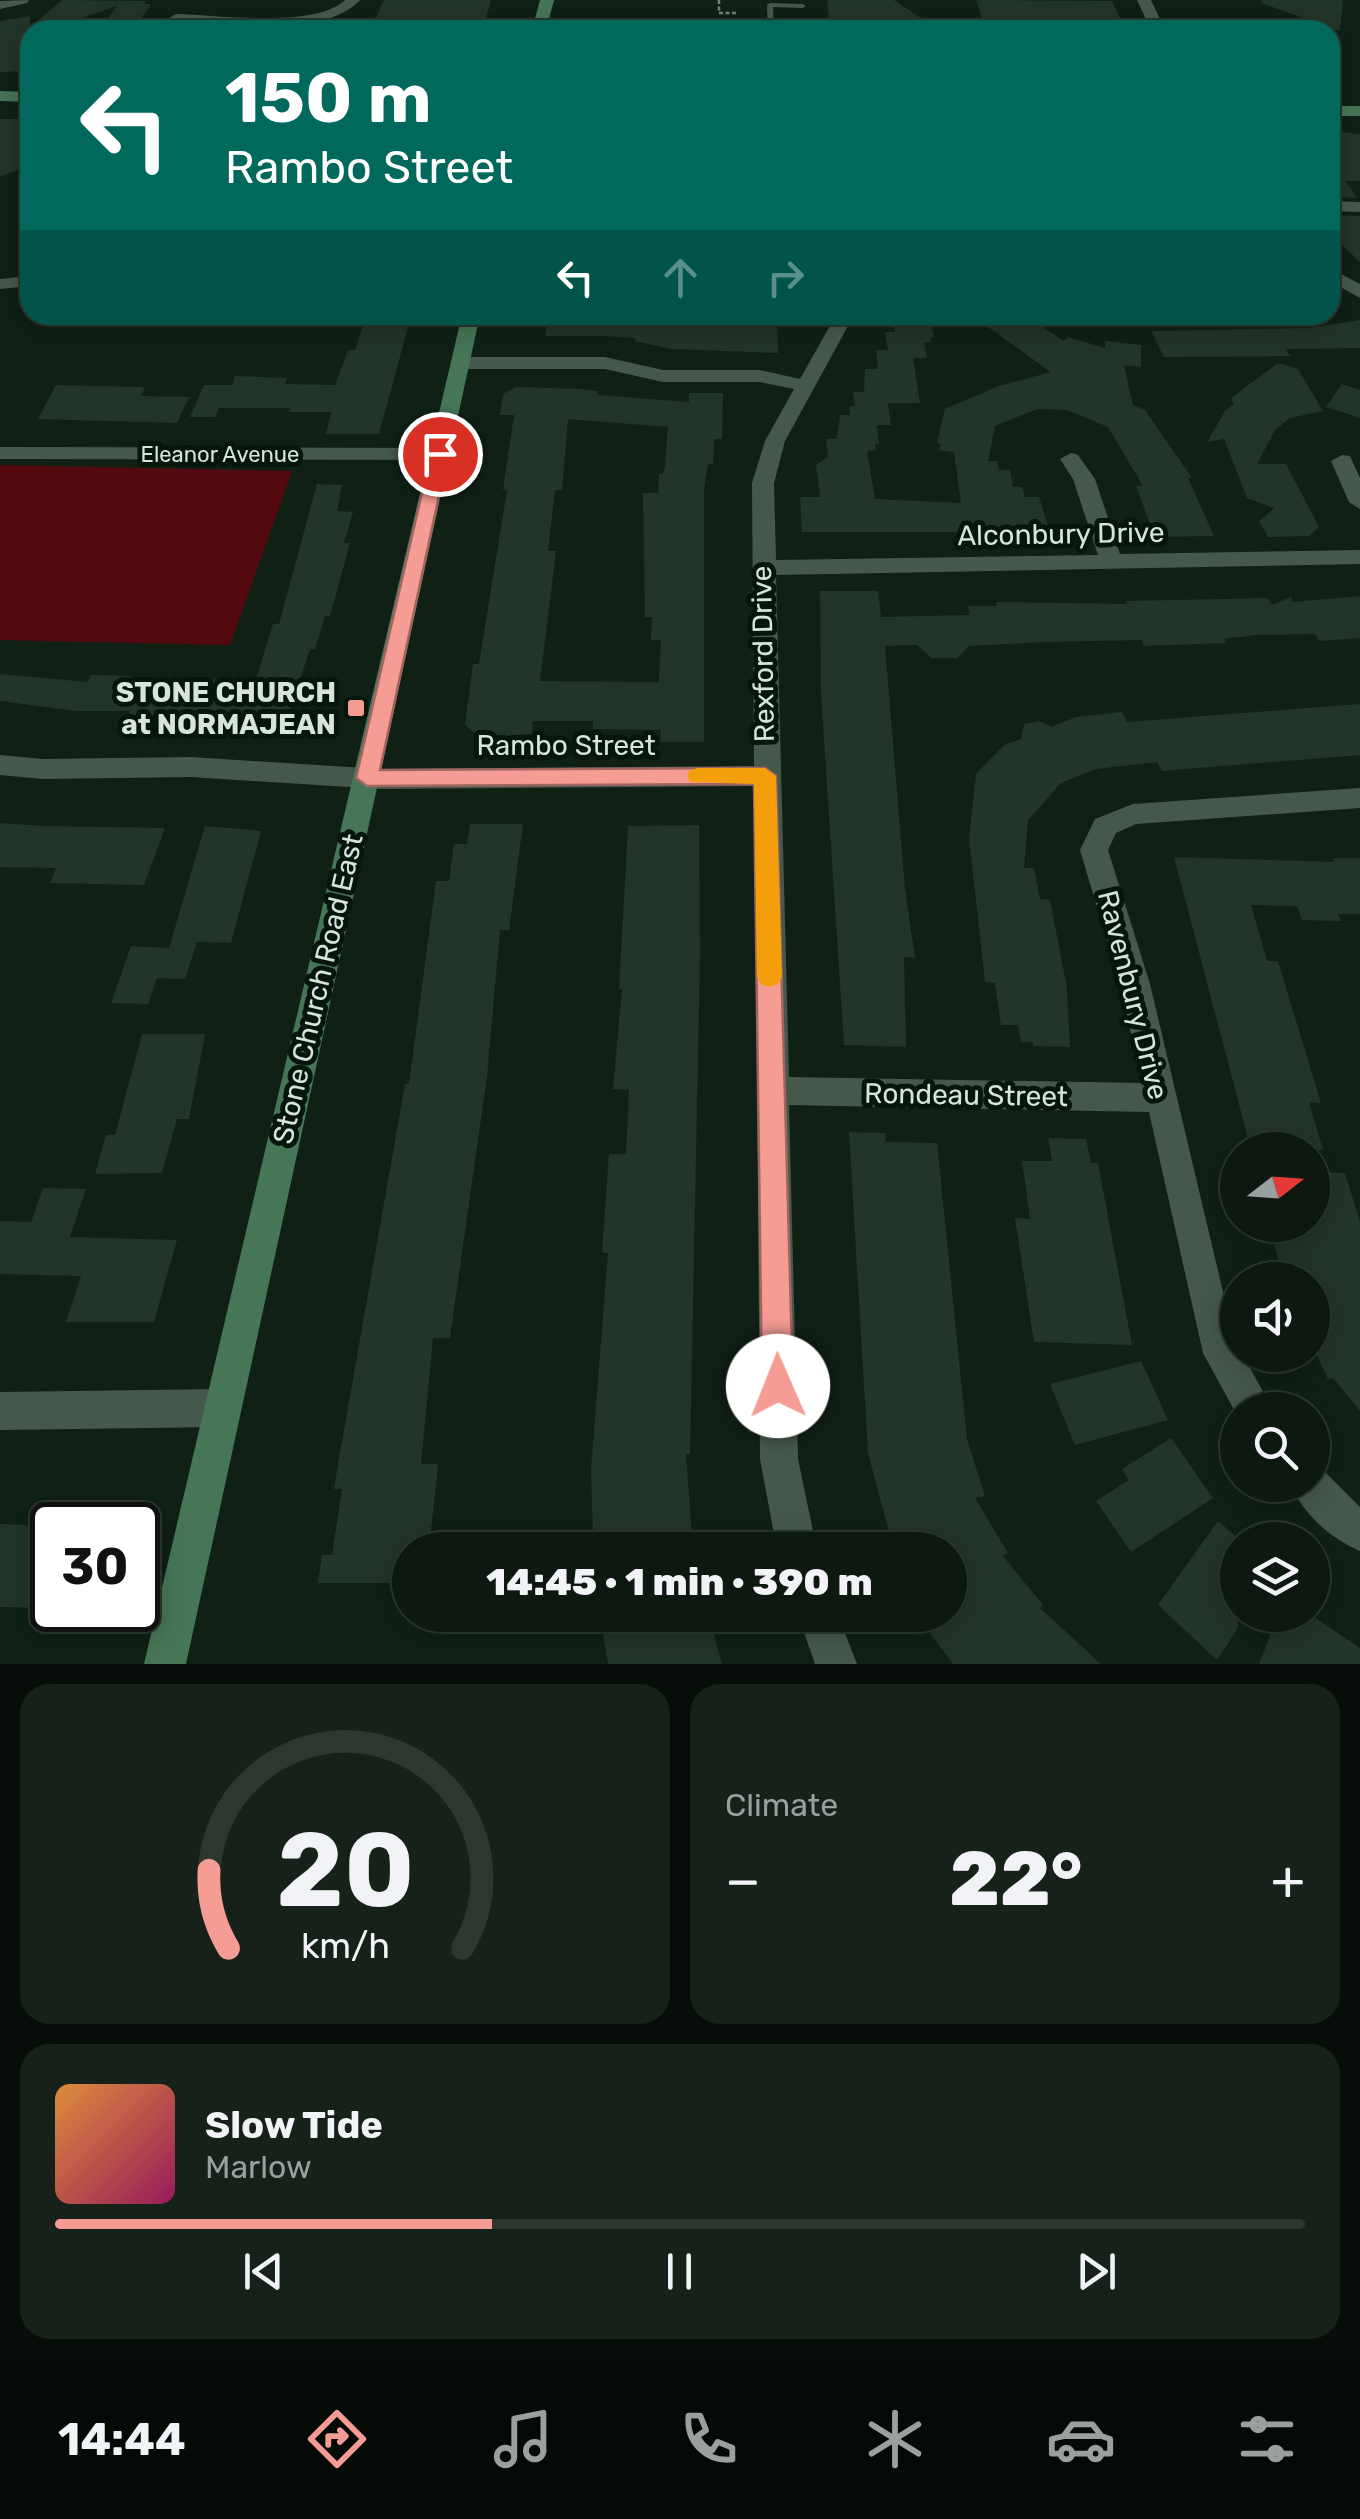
<!DOCTYPE html>
<html lang="en">
<head>
<meta charset="utf-8">
<style>
  :root { --surface:#0c1810; --page:#152119; --text:#f1f3f6; --muted:#9aa09f; --line:#2c3730; --accent:#f59c95 }
  body { margin:0; font-family:Rubik,sans-serif; background:var(--page); color:var(--text); height:100vh; display:flex; flex-direction:column; font-size:38px; white-space:nowrap }
  * { box-sizing:border-box; margin:0 }
  p { font-size:32px; color:var(--muted) }
  .icon { flex:none; width:55px; height:55px; fill:none; stroke:currentColor; stroke-width:2; stroke-linecap:round; stroke-linejoin:round }
  .map { position:relative; height:1664px; overflow:hidden }
  .details { display:flex; flex-direction:column; gap:20px; padding:20px; background:#070d09; flex:1 }
  .details>* { flex:none }
  .banner { position:absolute; left:20px; top:20px; width:1320px; height:305px; border-radius:30px; box-shadow:0 5px 25px #0003,0 0 0 2px var(--line); background:#00695c; color:#fff; overflow:hidden }
  .needle { width:65px; rotate:73deg }
  .fabs { position:absolute; left:1220px; top:1132px; display:grid; gap:20px }
  .fabs a { display:grid; place-items:center; width:110px; height:110px; border-radius:50%; background:var(--surface); box-shadow:0 5px 25px #0003,0 0 0 2px var(--line); font-size:50px }
  .speed { position:absolute; left:30px; top:1502px; display:flex; gap:20px; font-size:50px; font-weight:700; text-align:center }
  .speed>* { display:grid; place-content:center; width:130px; height:130px; border-radius:50%; background:var(--surface); box-shadow:0 5px 25px #0003,0 0 0 2px var(--line); line-height:1 }
  .speed .limit { border:5px solid #111; border-radius:15px; background:#fff; color:#111 }
  .pin { position:absolute; display:grid; place-items:center; width:85px; height:85px; color:#fff; margin:-42px; border:5px solid #fff; border-radius:50%; box-shadow:0 2px 10px #0007 }
  .me { position:absolute; width:110px; margin:-55px; rotate:359deg; stroke-linejoin:round; filter:drop-shadow(0 0 8px #0008) }
  .turn { display:flex; align-items:center; gap:35px; height:210px; padding:0 40px; font-size:45px }
  .turn .icon { width:130px; height:130px; stroke-width:2.5 }
  .turn b { display:block; font-size:70px; line-height:85px }
  .lanes { display:flex; align-items:center; height:95px; padding:0 40px; background:#0003; justify-content:center; gap:50px; direction:ltr }
  .lanes .off { opacity:.35 }
  .big { font-size:75px; font-weight:800; line-height:1.1 }
  .details .widget { flex:1; display:flex; flex-direction:column; justify-content:center; gap:15px; min-width:0; padding:0 35px; border-radius:30px; background:var(--page) }
  .details .dial { align-items:center; gap:0 }
  .dial svg { height:260px; overflow:visible; fill:none; stroke:var(--line); stroke-width:7; stroke-linecap:round; text-anchor:middle }
  .dial text { fill:var(--text); stroke:none }
  .song { display:flex; align-items:center; gap:30px }
  .cover { width:120px; height:120px; border-radius:15px; background:linear-gradient(135deg,hsl(30 70% 55%),hsl(330 70% 35%)) }
  .played { height:10px; border-radius:5px; background:linear-gradient(90deg,var(--accent) 35%,var(--line) 35%) }
  .keys { display:flex; justify-content:space-around; direction:ltr }
  .heat { display:flex; justify-content:space-between; align-items:center; font-size:55px; direction:ltr }
  .details .tiles { flex:1; display:grid; gap:20px; grid-template-columns:1fr 1fr }
  .widget:last-child { grid-column:span 2 }
  .trip { position:absolute; left:392px; top:1532px; width:575px; height:100px; border-radius:50px; background:var(--surface); box-shadow:0 5px 25px #0003,0 0 0 2px var(--line); font-weight:800; line-height:100px; text-align:center }
  .tab-bar { display:flex; height:160px; justify-content:space-around; align-items:center; background:#050a06; color:var(--muted) }
  .tab-bar .icon { width:70px; height:70px }
  .tab-bar .active { color:var(--accent) }
  .tab-bar b { font-size:45px; color:var(--text) }
  .map>svg:first-child { display:block }
  .green { fill:#54090e }
  .building { fill:#233428; fill-rule:evenodd }
  .lines { fill:none; stroke-linecap:round; stroke-linejoin:round }
  .path { stroke:#758379; stroke-width:2.5; stroke-dasharray:4 2.5; stroke-linecap:butt }
  .service { fill:#46584b; fill-rule:evenodd }
  .minor { fill:#46584b; fill-rule:evenodd }
  .secondary { fill:#467557; fill-rule:evenodd }
  .route { fill:#f59c95; stroke:#9f6561; stroke-width:2.5 }
  .slow { fill:#f59e0b }
  .poi-dot { fill:#f59c95; stroke:#07160c; stroke-width:4 }
  .labels { text-anchor:middle; dominant-baseline:central; stroke-width:10; stroke-linejoin:round; paint-order:stroke }
  .far-street-label { font-size:22px; fill:#d8e3db; stroke:#07160c }
  .street-label { font-size:28px; fill:#d8e3db; stroke:#07160c }
  .poi-label { font-size:28px; font-weight:bold; fill:#d8e3db; stroke:#07160c; text-anchor:end }
</style>
</head>
<body>
<div class="map">
<svg width="1360" height="1664" viewBox="0 0 1360 1664">
  <rect width="100%" height="100%" fill="#102015"/>
  <!-- green -->
  <path class="green" d="M0 465 292 471 230 645 0 640Z"/>
  <!-- building -->
  <path class="building" d="M62 0 146 1 144 4H151L135 28H101L117 6 46 30H30V71L0 72V21L30 16V27Z
    M384 0H491L483 30H370Z
    M827 0H894L939 30H830Z
    M976 0 1112 1 1126 30H986Z
    M1261 0H1343L1340 30H1304L1306 19 1261 3Z
    M0 119H30V165L0 177Z
    M1330 131 1360 134V181H1346L1357 198 1330 197Z
    M1330 215 1360 216V262L1330 233Z
    M548 315H633L662 317V323L749 325V318H777L778 353 671 349 635 341V338L606 336H545Z
    M892 315H930L934 337H930L931 342H924L927 358H913L920 403H888L891 425H877L879 444H875L876 450 867 451 875 499 961 503 954 452 939 450 941 444 937 443 945 409 999 386 1051 372 974 317 1036 315 1041 326 1064 341 1068 337 1105 348V341L1141 345V367L1124 365 1133 405 1145 410 1192 478H1188L1214 536 1155 537 1136 486H1143L1108 427 1067 410 1037 409 995 426 988 461H997L999 470H1010L1013 487H1022L1025 497H1039L1052 539 993 540 991 532H802L800 497H820L816 465 828 457 826 439H837L840 415H850L849 406H855L853 392H864L865 369H878L876 350H888L885 332H895Z
    M366 317 410 320 379 434H326L331 412H289L291 408H219L215 417H190L204 385H232L235 376 287 378 285 384 335 385 348 350H355Z
    M1360 320V348L1286 349 1290 356 1164 357 1151 331 1308 328Z
    M1278 363 1298 369 1323 411 1290 418 1275 430 1257 464H1286L1319 527 1309 536 1268 537 1259 521 1274 508 1247 498 1224 439 1207 442 1225 411 1234 404 1231 398Z
    M1342 384 1360 390V418L1326 407Z
    M56 385 145 387 141 396 189 397 177 423 38 419Z
    M516 387 581 389 598 391 597 395 689 402V393H723L722 439H714L713 464H708L704 490V742H660L661 730 593 729V721H533L532 734 503 736 476 734 465 725 473 664H479L507 490H503L514 415H500L503 394ZM568 419 668 427 665 467 663 474H659L658 493H643L645 617H652L651 640H661L659 682 540 681 556 551H548L555 490H562Z
    M317 484 342 485 337 511 353 512 344 543H350L330 616H325L315 649H310L287 720 129 715 130 711H76L0 701V674L88 682 91 675 130 676 128 680 256 679 273 624H279Z
    M820 591H878L881 617 970 615 968 606H997L996 602 1127 604 1126 601 1268 598 1272 605 1291 597 1293 602 1360 596V638L1319 641 1315 634 1256 635 1224 639 1226 643 1144 646 1142 640 1045 642 969 646 957 658H932L917 645 885 646 905 889 915 958 904 957 906 1047 844 1045 821 693Z
    M1360 704V755L1162 771 1157 762 1096 769 1061 783 1028 820 1024 868H1034L1040 899 1050 900 1067 988 1070 1047 1033 1046V1042H1021L1018 1025H1001L995 983 985 982 969 839 976 774 1004 745 1021 739 1024 724 1039 721 1051 727 1076 717 1122 712 1127 722Z
    M0 823 46 826 165 828 144 885 50 883 56 868 0 867Z
    M470 824H523L509 930H500L487 1076 450 1338H433L421 1464H438L429 1550H410V1583H318L322 1555H332L342 1489H334L338 1464 405 1084H409L436 881H449L454 844H467Z
    M699 825 700 954 690 1454H686L693 1550H631L629 1535 593 1537 591 1469 608 1253H602L609 1154H626L629 1090 613 1089 622 989H619L628 826Z
    M205 826 261 831 231 943 197 942 185 979 157 978 148 1004 111 1003 131 946 169 948Z
    M1174 857 1334 862 1333 858H1360V914H1338L1341 921 1302 920 1297 906 1251 905 1267 961H1278L1321 1103 1309 1102 1323 1150H1251Z
    M142 1034H205L189 1119H177L162 1173 95 1174 106 1135H115Z
    M849 1132 885 1133 886 1142 937 1143 967 1439 985 1496 975 1498 1008 1553 1003 1556 1043 1605 1040 1608 1101 1664H953L927 1629 942 1615H950V1550H857L889 1532 868 1453Z
    M1048 1138 1086 1139 1091 1163H1098L1132 1345 1034 1342 1015 1218 1030 1219 1022 1161H1052Z
    M1312 1172 1345 1173 1360 1222V1411L1333 1378 1328 1379 1312 1346V1280H1284L1269 1225H1312Z
    M43 1188 86 1189 70 1237 177 1240 154 1322H66L81 1276 0 1274V1221L31 1222Z
    M1141 1361 1168 1420 1075 1445 1050 1384Z
    M1171 1438 1213 1498 1131 1552 1096 1501 1129 1480 1122 1469Z
    M1218 1521 1238 1538V1628L1217 1660 1158 1605Z
    M0 1524 52 1526V1608L0 1607Z
    M600 1615H709L722 1664H608Z
    M1278 1615H1311L1360 1648V1664H1259Z"/>
  <g class="lines">
    <!-- path -->
    <path class="path" d="M719 0V13H738"/>
    <!-- service -->
    <path class="service" d="M770 3 803 4 806 6 803 8 773 7 774 30H768L767 5Z"/>
    <!-- minor -->
    <path class="minor" d="M29 0 27 3 0 9V1Z
      M345 0H360C325 39 224 24 176 22L169 18 176 14C218 15 314 29 345 0Z
      M1137 0H1151L1165 30H1151Z
      M1330 201 1360 202V212L1330 211Z
      M1330 268 1360 284V298L1330 281Z
      M30 276V286L0 289V279Z
      M836 315H854L785 441 774 483 776 560 1098 555 1073 479 1060 459 1071 453 1078 455 1095 479 1120 554 1360 550V564L776 575 789 1077 1142 1083 1120 984 1080 850 1095 819 1133 804 1360 788V808L1136 824 1116 833 1108 850 1150 984 1238 1355H1243L1273 1410H1238V1417L1203 1353 1149 1112 789 1105 798 1459 817 1550H777L760 1459 755 786 380 789 191 777 43 779 0 775V755L43 759 191 757 380 769 754 766 752 483 765 441 794 389 760 382H663L605 369H460L450 363 460 357H605L663 370H760L800 379Z
      M0 447 440 448 451 454 440 460 0 459Z
      M1342 455 1350 456 1360 478V509L1349 502 1331 461Z
      M221 1389 234 1395 240 1408 234 1421 221 1427 0 1430V1392Z
      M1312 1467 1324 1471 1360 1507V1551C1331 1539 1303 1514 1291 1485H1312Z
      M798 1615H838L857 1664H815Z"/>
    <!-- secondary -->
    <path class="secondary" d="M540 0H554L546 30H532Z
      M0 91 30 92V102L0 101Z
      M1330 106H1360V116H1330Z
      M462 315H480L186 1664H144Z"/>
  </g>
  <!-- route -->
  <path class="route" d="M440 449 448 454 380 770 765 768 776 776 793 1386 788 1396 778 1401 767 1396 762 1386 754 784 367 786 356 778 431 454Z"/>
  <!-- slow -->
  <path class="slow" d="M698 768H765L776 776 782 977 778 984 769 987 761 984 757 977 754 784 690 782 687 776 690 770Z"/>
  <!-- markers -->
  <rect class="poi-dot" x="346" y="698" width="20" height="20" rx="5"/>
  <g class="labels">
    <!-- far-street labels -->
    <g class="far-street-label">
      <text x="220" y="454">Eleanor Avenue</text>
    </g>
    <!-- street labels -->
    <g class="street-label">
      <text transform="translate(1061 534) rotate(-1)">Alconbury Drive</text>
      <text transform="translate(763 654) rotate(-91)">Rexford Drive</text>
      <text x="566" y="745">Rambo Street</text>
      <text transform="translate(318 989) rotate(-77)">Stone Church Road East</text>
      <text transform="translate(1133 995) rotate(76)">Ravenbury Drive</text>
      <text transform="translate(966 1095) rotate(1)">Rondeau Street</text>
    </g>
    <!-- poi labels -->
    <g class="poi-label">
      <text x="336" y="692">STONE CHURCH<tspan x="336" dy="32">at NORMAJEAN</tspan></text>
    </g>
  </g>
</svg>
<div class="fabs">
<a><svg class="needle" viewBox="-14 -14 28 28"><path d="M0-13l5 13h-10z" fill="#e53935"/><path d="M0 13l5-13h-10z" fill="#9aa09f"/></svg></a>
<a><svg class="icon" aria-label="sound" viewBox="0 0 24 24"><path d="M4 9h4l5-4v14l-5-4H4zM17 9q2 3 0 6"/></svg></a>
<a><svg class="icon" aria-label="search" viewBox="0 0 24 24"><circle cx="10" cy="10" r="6"/><path d="M15 15l6 6"/></svg></a>
<a><svg class="icon" aria-label="layers" viewBox="0 0 24 24"><path d="M12 4l9 5-9 5-9-5zM3 14l9 5 9-5"/></svg></a>
</div>
<div class="speed"><div class="limit">30</div></div>
<div class="pin" style="left:440px;top:454px;background:#d93025"><svg class="icon" aria-label="arrive" viewBox="0 0 24 24"><path d="M6 21V4h12l-3 4 3 4H6"/></svg></div>
<svg class="me" style="left:778px;top:1386px" viewBox="-20 -20 40 40"><circle r="19" fill="#fff"/><path d="M0-13L10 11 0 6-10 11z" fill="#f59c95"/></svg>
<div class="trip">14:45 · 1 min · 390 m</div>
<div class="banner">
<div class="turn"><svg class="icon" aria-label="left" viewBox="0 0 24 24"><path d="M17 20v-9H6M10 6l-5 5 5 5"/></svg><div><b>150 m</b>Rambo Street</div></div>
<div class="lanes"><svg class="icon" aria-label="left" viewBox="0 0 24 24"><path d="M17 20v-9H6M10 6l-5 5 5 5"/></svg><svg class="icon off" aria-label="ahead" viewBox="0 0 24 24"><path d="M12 20V5M6 11l6-6 6 6"/></svg><svg class="icon off" aria-label="right" viewBox="0 0 24 24"><path d="M7 20v-9h11M14 6l5 5-5 5"/></svg></div>
</div>
</div>
<section class="details">
<div class="tiles">
<div class="widget dial"><svg viewBox="0 0 100 80">
<path d="M14 69A42 42 0 1 1 86 69"/>
<path d="M14 69A42 42 0 0 1 8 45" stroke="#f59c95"/>
<text x="50" y="56" font-size="32" font-weight="700">20</text>
<text x="50" y="72" font-size="11">km/h</text>
</svg></div>
<div class="widget"><p>Climate</p>
<div class="heat"><a>−</a><b class="big">22°</b><a>+</a></div>
</div>
<div class="widget">
<div class="song"><i class="cover"></i><div><b>Slow Tide</b><p>Marlow</p></div></div>
<div class="played"></div>
<div class="keys"><svg class="icon" aria-label="previous" viewBox="0 0 24 24"><path d="M18 5L8 12l10 7zM5 5v14"/></svg><svg class="icon" aria-label="pause" viewBox="0 0 24 24"><path d="M8 5v14M16 5v14"/></svg><svg class="icon" aria-label="next" viewBox="0 0 24 24"><path d="M6 5l10 7-10 7zM19 5v14"/></svg></div>
</div>
</div>
</section>
<nav class="tab-bar">
<b>14:44</b>
<svg class="icon active" aria-label="directions" viewBox="0 0 24 24"><path d="M12 3l9 9-9 9-9-9zM9 14v-3h6M13 9l2 2-2 2"/></svg>
<svg class="icon" aria-label="music" viewBox="0 0 24 24"><path d="M9 18V5l10-2v13"/><circle cx="6" cy="18" r="3"/><circle cx="16" cy="16" r="3"/></svg>
<svg class="icon" aria-label="phone" viewBox="0 0 24 24"><path d="M5 4h4l2 5-3 2q2 4 5 5l2-3 5 2v4C11 20 4 13 5 4z"/></svg>
<svg class="icon" aria-label="climate" viewBox="0 0 24 24"><path d="M12 3v18M4 7l16 10M4 17L20 7"/></svg>
<svg class="icon" aria-label="car" viewBox="0 0 24 24"><path d="M5 17H2v-5l4-1 3-4h7l3 4 3 1v5h-3M9 17h6M6 11h13"/><circle cx="7" cy="17" r="2"/><circle cx="17" cy="17" r="2"/></svg>
<svg class="icon" aria-label="filters" viewBox="0 0 24 24"><path d="M4 7h16M4 17h16"/><circle cx="9" cy="7" r="2"/><circle cx="15" cy="17" r="2"/></svg>
</nav>
</body>
</html>
